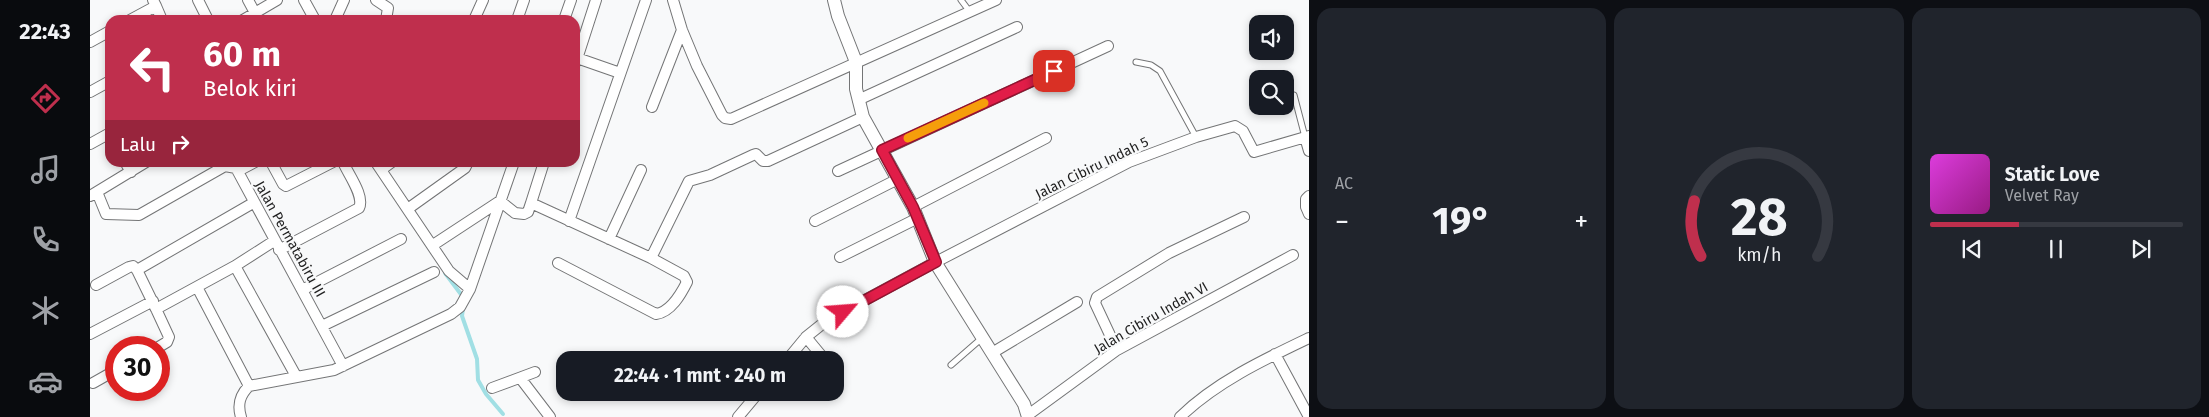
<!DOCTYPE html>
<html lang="id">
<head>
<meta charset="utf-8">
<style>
  :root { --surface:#171b24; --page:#20242c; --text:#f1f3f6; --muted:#9ea1a6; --line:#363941; --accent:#bf2f4d }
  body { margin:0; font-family:"Fira Sans",sans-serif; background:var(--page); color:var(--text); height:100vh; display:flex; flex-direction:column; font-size:19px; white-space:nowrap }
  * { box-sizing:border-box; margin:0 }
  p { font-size:16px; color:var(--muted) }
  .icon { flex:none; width:28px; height:28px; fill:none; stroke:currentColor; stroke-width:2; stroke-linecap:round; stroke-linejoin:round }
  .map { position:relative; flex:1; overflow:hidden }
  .sheet { display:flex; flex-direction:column; gap:8px; padding:8px; background:#0d0f14; width:900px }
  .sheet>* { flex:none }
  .banner { position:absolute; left:15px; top:15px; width:475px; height:152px; border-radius:15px; box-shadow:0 2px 8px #0003; background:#bf2f4d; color:#fff; overflow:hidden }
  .tools { position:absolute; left:1159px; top:15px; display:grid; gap:10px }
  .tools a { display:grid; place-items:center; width:45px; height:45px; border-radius:10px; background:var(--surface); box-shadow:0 2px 8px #0003; font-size:25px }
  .speed { position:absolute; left:15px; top:336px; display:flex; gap:10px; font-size:25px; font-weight:700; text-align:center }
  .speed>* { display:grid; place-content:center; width:65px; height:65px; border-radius:50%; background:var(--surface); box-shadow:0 2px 8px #0003; line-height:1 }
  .speed .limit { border:8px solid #d22; background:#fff; color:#111 }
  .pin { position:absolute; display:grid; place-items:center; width:42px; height:42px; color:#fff; margin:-21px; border-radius:10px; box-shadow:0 2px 8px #0006 }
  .me { position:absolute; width:55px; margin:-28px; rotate:63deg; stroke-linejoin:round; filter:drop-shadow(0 0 4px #0008) }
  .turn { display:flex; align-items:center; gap:18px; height:105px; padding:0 15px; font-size:22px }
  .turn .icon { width:65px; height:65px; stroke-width:2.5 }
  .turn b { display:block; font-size:35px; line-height:42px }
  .then { display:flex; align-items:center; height:48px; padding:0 15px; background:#0003; gap:10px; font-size:19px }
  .big { font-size:38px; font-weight:700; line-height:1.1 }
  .sheet .card { flex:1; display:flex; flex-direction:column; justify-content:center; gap:8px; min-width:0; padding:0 18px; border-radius:15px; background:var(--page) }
  .sheet .dial { align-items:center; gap:0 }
  .dial svg { height:130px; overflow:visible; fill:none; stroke:var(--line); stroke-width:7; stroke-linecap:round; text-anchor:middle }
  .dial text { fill:var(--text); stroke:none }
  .song { display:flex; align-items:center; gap:15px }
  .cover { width:60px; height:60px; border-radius:8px; background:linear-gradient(135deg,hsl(300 70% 55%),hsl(310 70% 35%)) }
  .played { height:5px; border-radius:2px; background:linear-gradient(90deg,var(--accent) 35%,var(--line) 35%) }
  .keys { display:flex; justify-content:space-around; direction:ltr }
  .heat { display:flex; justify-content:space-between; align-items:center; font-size:28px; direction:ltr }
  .sheet .tiles { flex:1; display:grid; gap:8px; grid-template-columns:repeat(3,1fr) }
  .trip { position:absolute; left:466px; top:351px; width:288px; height:50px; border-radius:15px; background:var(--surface); box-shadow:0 2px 8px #0003; font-weight:700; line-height:50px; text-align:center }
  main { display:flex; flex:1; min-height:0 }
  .dock { display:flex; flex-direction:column; width:90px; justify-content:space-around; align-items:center; background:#090b0e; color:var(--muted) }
  .dock .icon { width:35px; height:35px }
  .dock .active { color:var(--accent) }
  .dock b { font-size:22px; color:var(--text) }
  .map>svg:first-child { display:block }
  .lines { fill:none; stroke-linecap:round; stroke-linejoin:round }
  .stream { stroke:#a1dfe4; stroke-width:4 }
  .service-casing { stroke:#747576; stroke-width:7 }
  .minor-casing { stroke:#747576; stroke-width:12 }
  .tertiary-casing { stroke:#747576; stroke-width:14 }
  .service { stroke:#fff; stroke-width:5 }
  .minor { stroke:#fff; stroke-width:10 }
  .tertiary { stroke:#fff; stroke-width:12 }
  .route-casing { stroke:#92132f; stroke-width:12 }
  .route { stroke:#e11d48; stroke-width:9 }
  .slow { stroke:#f59e0b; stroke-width:9 }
  .labels { text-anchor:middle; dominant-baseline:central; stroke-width:4.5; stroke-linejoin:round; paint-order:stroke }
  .street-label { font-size:14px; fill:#1e1e1e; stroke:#f8f9fa }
</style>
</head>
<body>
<main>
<nav class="dock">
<b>22:43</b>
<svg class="icon active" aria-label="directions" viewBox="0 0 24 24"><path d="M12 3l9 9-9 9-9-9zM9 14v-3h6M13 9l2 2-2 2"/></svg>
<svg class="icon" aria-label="music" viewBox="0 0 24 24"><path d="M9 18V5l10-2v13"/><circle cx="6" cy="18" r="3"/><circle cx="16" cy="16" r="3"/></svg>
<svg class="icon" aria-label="phone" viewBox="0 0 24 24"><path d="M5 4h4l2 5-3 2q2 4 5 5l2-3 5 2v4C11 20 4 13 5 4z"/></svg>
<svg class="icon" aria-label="climate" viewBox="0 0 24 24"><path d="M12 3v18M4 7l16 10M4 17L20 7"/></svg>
<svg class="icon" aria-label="car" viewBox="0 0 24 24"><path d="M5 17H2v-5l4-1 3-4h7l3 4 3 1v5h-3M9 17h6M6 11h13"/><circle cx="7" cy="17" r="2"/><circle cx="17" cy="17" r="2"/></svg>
</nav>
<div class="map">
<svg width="1219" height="417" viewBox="0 0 1219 417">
  <rect width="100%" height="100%" fill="#f8f9fa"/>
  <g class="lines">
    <!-- stream -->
    <path class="stream" d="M355 273 373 297
      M373 308 372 316 387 359 388 380 396 394 413 414"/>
    <!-- service casing -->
    <g class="service-casing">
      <path id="service" d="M871 0 880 12
        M1046 62 1061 65 1070 71 1106 137
        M1204 95 1215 137
        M861 365 892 338"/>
    </g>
    <!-- minor casing -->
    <g class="minor-casing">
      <path id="minor" d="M108 0 118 20
        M158 0 165 13
        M214 0 225 20
        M286 0 298 8 296 20
        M583 0 592 30 607 66 632 115 635 118 641 119 906 0
        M66 6 72 20
        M40 20 66 6 63 0
        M153 20 187 0
        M245 20 254 0
        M384 20 393 0
        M427 20 434 0
        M474 20 481 0
        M0 42 20 31
        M487 58 530 73
        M486 62 506 0
        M0 92 20 81
        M768 100 927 27
        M562 107 592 30
        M1215 137 1219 151
        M0 144 20 133
        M35 162 41 172
        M181 162 193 184 196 186 243 162
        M454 162 441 203 561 258 594 276 597 282C591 294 581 312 566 314L468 263
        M287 164 359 271 380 289
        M291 170 302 162
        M148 171 165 162
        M748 171 1018 46
        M7 192 16 214 49 215 135 166 146 168 253 366
        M0 196 56 162
        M1219 196 1216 199V207L1219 214
        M823 207 956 138
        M319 208 375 168 378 162
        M479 221 556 0
        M725 221 808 179
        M519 239 551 170
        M343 245 410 201 425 213 434 214 438 212 441 203
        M189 250 269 208C275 196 258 174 253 162
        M750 257 828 218
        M561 258 599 181 620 175 663 155 666 154 673 161H678L773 117
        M145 266 184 241
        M6 285 39 267 43 266 47 270
        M107 287 159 386 244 370 361 314 370 307 380 289 424 162
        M212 290 311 239
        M66 309 47 270 163 203
        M232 326 344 272
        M0 334 63 301
        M716 337 735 360
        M67 348 77 342 79 337 66 309 145 266 206 376
        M1027 350 1005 303 1007 297 1079 253 1154 217
        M902 353 987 302
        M1185 354 1219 417
        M697 360 716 337 736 321 840 265 1039 162 1106 137 1145 126 1153 131 1164 152 1219 136
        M431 379 460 417
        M3 383 26 370
        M402 388 445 372
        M938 415 1027 350 1203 255
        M151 417C147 404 150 395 159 386
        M648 417 669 392
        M1090 417C1126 382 1175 359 1219 338"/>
    </g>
    <!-- tertiary casing -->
    <g class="tertiary-casing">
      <path id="tertiary" d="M744 0 748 16 766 62V89L773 117 823 207 845 262 934 404 938 417"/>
    </g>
    <!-- service -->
    <use href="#service" class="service"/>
    <!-- minor -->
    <use href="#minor" class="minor"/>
    <!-- tertiary -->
    <use href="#tertiary" class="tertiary"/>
  </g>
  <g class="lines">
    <!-- route casing -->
    <g class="route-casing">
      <path id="route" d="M753 312 846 262 823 207 792 150 964 71"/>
    </g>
    <!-- route -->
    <use href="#route" class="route"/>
    <!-- slow -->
    <path class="slow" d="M818 138 894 103"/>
  </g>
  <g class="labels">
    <!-- street labels -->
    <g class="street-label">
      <text transform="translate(1002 168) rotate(-26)">Jalan Cibiru Indah 5</text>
      <text transform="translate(200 239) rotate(61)">Jalan Permatabiru III</text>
      <text transform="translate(1061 318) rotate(-30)">Jalan Cibiru Indah VI</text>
    </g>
  </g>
</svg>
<div class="tools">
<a><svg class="icon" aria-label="sound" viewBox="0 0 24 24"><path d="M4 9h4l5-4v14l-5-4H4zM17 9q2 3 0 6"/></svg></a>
<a><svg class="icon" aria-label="search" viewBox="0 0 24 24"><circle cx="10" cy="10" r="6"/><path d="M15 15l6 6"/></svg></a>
</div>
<div class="speed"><div class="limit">30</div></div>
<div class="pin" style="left:964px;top:71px;background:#d93025"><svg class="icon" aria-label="arrive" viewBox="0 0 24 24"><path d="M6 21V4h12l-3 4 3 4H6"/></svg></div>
<svg class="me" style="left:753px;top:312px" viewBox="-20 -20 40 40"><circle r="19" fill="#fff"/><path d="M0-13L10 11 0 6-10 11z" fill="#e11d48"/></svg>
<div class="trip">22:44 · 1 mnt · 240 m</div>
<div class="banner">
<div class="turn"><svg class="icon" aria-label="left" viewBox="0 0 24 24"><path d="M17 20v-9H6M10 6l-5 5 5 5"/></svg><div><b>60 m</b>Belok kiri</div></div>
<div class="then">Lalu<svg class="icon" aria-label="right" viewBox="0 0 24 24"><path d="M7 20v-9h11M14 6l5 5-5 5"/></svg></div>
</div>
</div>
<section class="sheet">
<div class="tiles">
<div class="card"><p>AC</p>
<div class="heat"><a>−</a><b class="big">19°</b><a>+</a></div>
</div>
<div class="card dial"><svg viewBox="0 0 100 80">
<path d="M14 69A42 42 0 1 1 86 69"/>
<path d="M14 69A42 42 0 0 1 10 35" stroke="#bf2f4d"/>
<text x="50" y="56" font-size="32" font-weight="700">28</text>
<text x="50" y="72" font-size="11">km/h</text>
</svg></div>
<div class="card">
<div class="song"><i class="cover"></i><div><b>Static Love</b><p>Velvet Ray</p></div></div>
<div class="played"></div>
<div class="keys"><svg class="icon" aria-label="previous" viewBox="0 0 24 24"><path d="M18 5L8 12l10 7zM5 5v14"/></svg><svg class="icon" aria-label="pause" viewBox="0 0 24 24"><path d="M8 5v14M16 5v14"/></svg><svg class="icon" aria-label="next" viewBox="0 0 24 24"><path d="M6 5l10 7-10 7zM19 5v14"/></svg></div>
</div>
</div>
</section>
</main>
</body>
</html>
